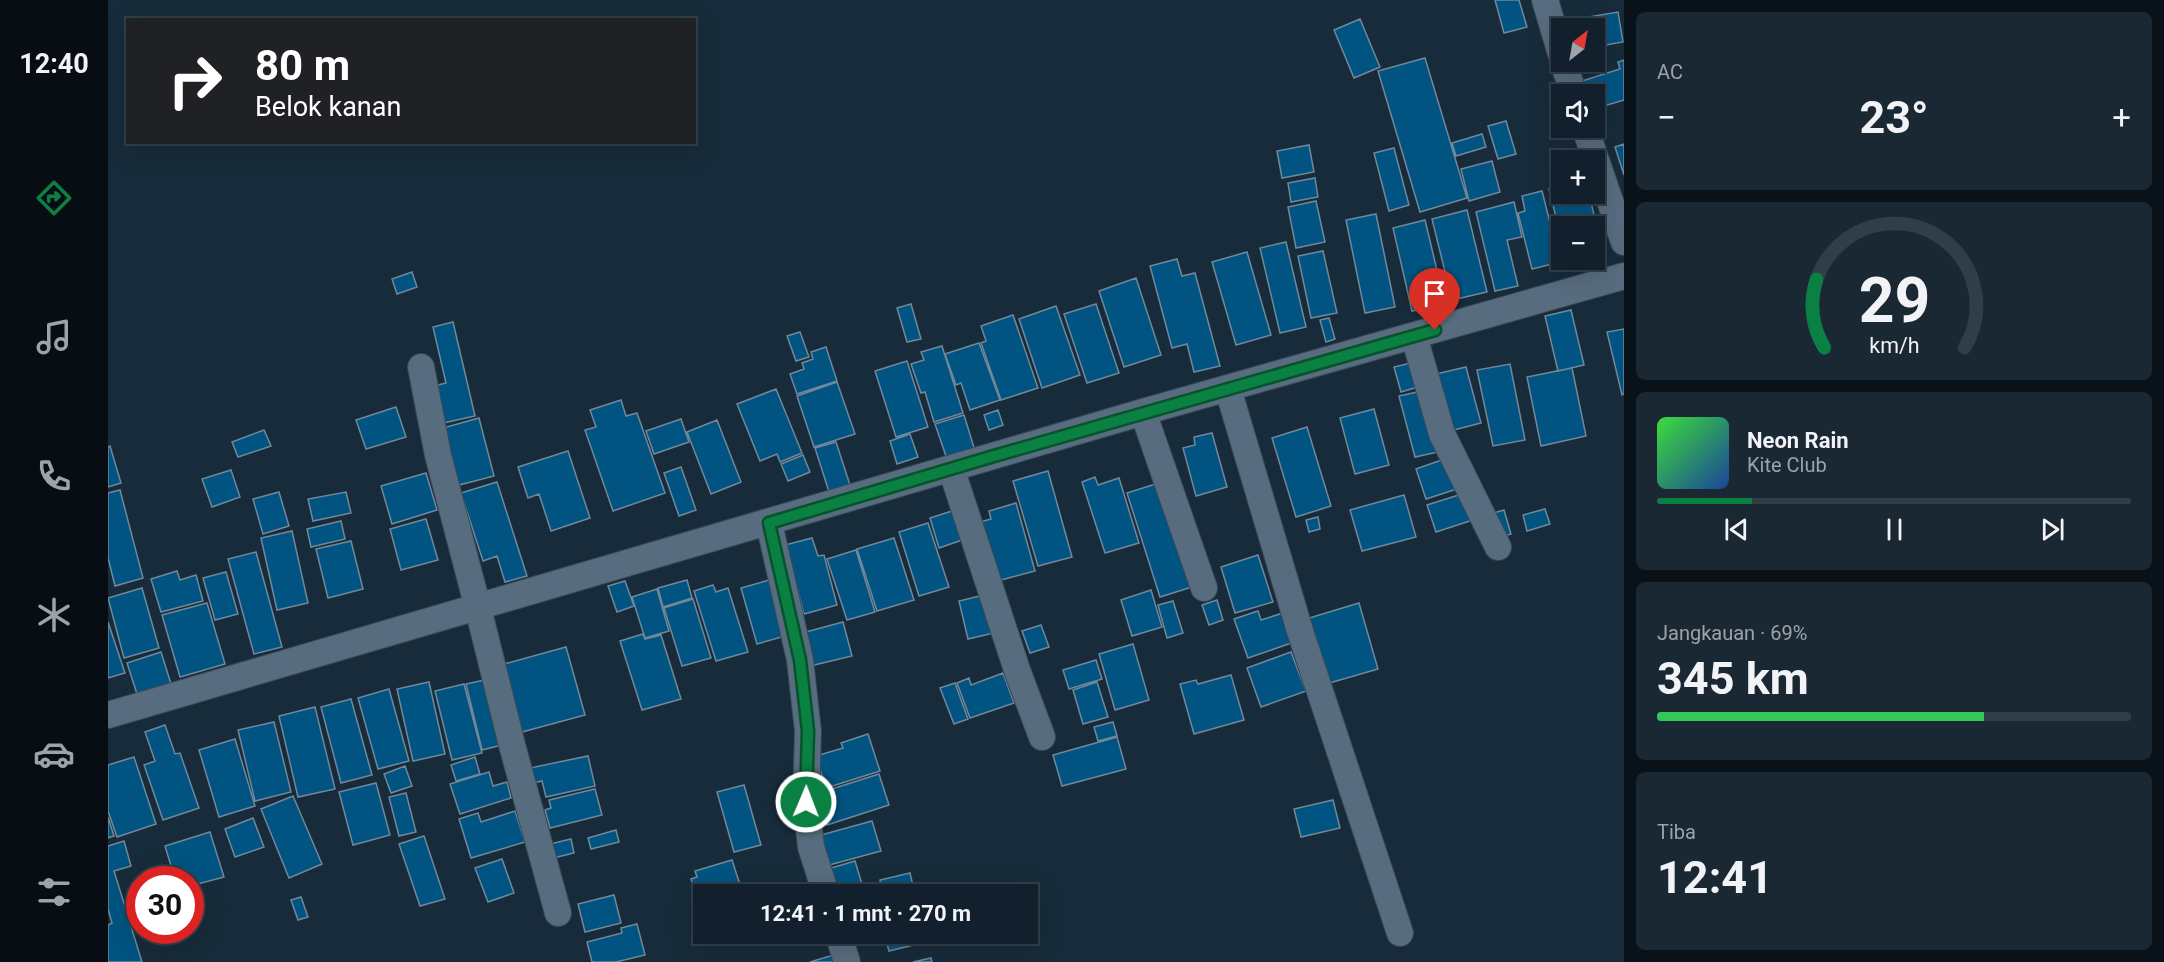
<!DOCTYPE html>
<html lang="id">
<head>
<meta charset="utf-8">
<style>
  :root { --surface:#11202c; --page:#1a2834; --text:#f1f3f6; --muted:#9ca3a9; --line:#303e48; --accent:#0b8043 }
  body { margin:0; font-family:Roboto,sans-serif; background:var(--page); color:var(--text); height:100vh; display:flex; flex-direction:column; font-size:22px; white-space:nowrap }
  * { box-sizing:border-box; margin:0 }
  p { font-size:20px; color:var(--muted) }
  .icon { flex:none; width:33px; height:33px; fill:none; stroke:currentColor; stroke-width:2; stroke-linecap:round; stroke-linejoin:round }
  .map { position:relative; flex:1; overflow:hidden }
  .panel { display:flex; flex-direction:column; gap:12px; padding:12px; background:#091218; width:540px }
  .panel>* { flex:none }
  .hud { position:absolute; left:18px; top:18px; width:570px; height:126px; border-radius:0px; box-shadow:0 6px 24px #0002,0 0 0 2px var(--line); background:#202124; color:#fff; overflow:hidden }
  .needle { width:39px; rotate:31deg }
  .controls { position:absolute; left:1443px; top:18px; display:grid; gap:12px }
  .controls a { display:grid; place-items:center; width:54px; height:54px; border-radius:0px; background:var(--surface); box-shadow:0 6px 24px #0002,0 0 0 2px var(--line); font-size:30px }
  .speed { position:absolute; left:18px; top:866px; display:flex; gap:12px; font-size:30px; font-weight:700; text-align:center }
  .speed>* { display:grid; place-content:center; width:78px; height:78px; border-radius:50%; background:var(--surface); box-shadow:0 6px 24px #0002,0 0 0 2px var(--line); line-height:1 }
  .speed .limit { border:9px solid #d22; background:#fff; color:#111 }
  .pin { position:absolute; display:grid; place-items:center; width:51px; height:51px; color:#fff; margin:-62px -26px; border-radius:50% 50% 50% 0; rotate:-45deg; box-shadow:0 0 6px #0007 }
  .pin .icon { rotate:45deg }
  .me { position:absolute; width:66px; margin:-33px; rotate:1deg; stroke-linejoin:round; filter:drop-shadow(0 0 4px #0008) }
  .turn { display:flex; align-items:center; gap:21px; height:126px; padding:0 30px; font-size:27px }
  .turn .icon { width:78px; height:78px; stroke-width:2.5 }
  .turn b { display:block; font-size:42px; line-height:51px }
  .big { font-size:45px; font-weight:700; line-height:1.1 }
  .panel .tile { flex:1; display:flex; flex-direction:column; justify-content:center; gap:9px; min-width:0; padding:0 21px; border-radius:9px; background:var(--page) }
  .panel .dial { align-items:center; gap:0 }
  .dial svg { height:156px; overflow:visible; fill:none; stroke:var(--line); stroke-width:7; stroke-linecap:round; text-anchor:middle }
  .dial text { fill:var(--text); stroke:none }
  .song { display:flex; align-items:center; gap:18px }
  .cover { width:72px; height:72px; border-radius:9px; background:linear-gradient(135deg,hsl(120 70% 55%),hsl(220 70% 35%)) }
  .played { height:6px; border-radius:3px; background:linear-gradient(90deg,var(--accent) 20%,var(--line) 20%) }
  .keys { display:flex; justify-content:space-around; direction:ltr }
  .heat { display:flex; justify-content:space-between; align-items:center; font-size:33px; direction:ltr }
  .charge { height:9px; border-radius:4px; background:linear-gradient(90deg,#34c759 69%,var(--line) 0) }
  .trip { position:absolute; left:585px; top:884px; width:345px; height:60px; border-radius:0px; background:var(--surface); box-shadow:0 6px 24px #0002,0 0 0 2px var(--line); font-weight:700; line-height:60px; text-align:center }
  main { display:flex; flex:1; min-height:0 }
  .tab-bar { display:flex; flex-direction:column; width:108px; justify-content:space-around; align-items:center; background:#070d12; color:var(--muted) }
  .tab-bar .icon { width:42px; height:42px }
  .tab-bar .selected { color:var(--accent) }
  .tab-bar b { font-size:27px; color:var(--text) }
  .map>svg:first-child { display:block }
  .building { fill:#015481; stroke:#71889a; stroke-width:1.5 }
  .lines { fill:none; stroke-linecap:round; stroke-linejoin:round }
  .minor-casing { stroke:#394956; stroke-width:28 }
  .minor { stroke:#576c7e; stroke-width:26 }
  .route-casing { stroke:#07532c; stroke-width:15 }
  .route { stroke:#0b8043; stroke-width:10 }
</style>
</head>
<body>
<main>
<nav class="tab-bar">
<b>12:40</b>
<svg class="icon selected" aria-label="directions" viewBox="0 0 24 24"><path d="M12 3l9 9-9 9-9-9zM9 14v-3h6M13 9l2 2-2 2"/></svg>
<svg class="icon" aria-label="music" viewBox="0 0 24 24"><path d="M9 18V5l10-2v13"/><circle cx="6" cy="18" r="3"/><circle cx="16" cy="16" r="3"/></svg>
<svg class="icon" aria-label="phone" viewBox="0 0 24 24"><path d="M5 4h4l2 5-3 2q2 4 5 5l2-3 5 2v4C11 20 4 13 5 4z"/></svg>
<svg class="icon" aria-label="climate" viewBox="0 0 24 24"><path d="M12 3v18M4 7l16 10M4 17L20 7"/></svg>
<svg class="icon" aria-label="car" viewBox="0 0 24 24"><path d="M5 17H2v-5l4-1 3-4h7l3 4 3 1v5h-3M9 17h6M6 11h13"/><circle cx="7" cy="17" r="2"/><circle cx="17" cy="17" r="2"/></svg>
<svg class="icon" aria-label="filters" viewBox="0 0 24 24"><path d="M4 7h16M4 17h16"/><circle cx="9" cy="7" r="2"/><circle cx="15" cy="17" r="2"/></svg>
</nav>
<div class="map">
<svg width="1516" height="962" viewBox="0 0 1516 962">
  <rect width="100%" height="100%" fill="#172b3a"/>
  <!-- building -->
  <path class="building" d="M1387 0H1411L1419 27 1396 33Z
    M1510 12 1515 42 1486 47V28H1463L1462 20Z
    M1252 19 1272 67 1246 78 1226 30Z
    M1317 58 1359 198 1312 212 1270 71Z
    M1516 60V100L1486 109V94H1479L1474 81 1512 69 1510 62Z
    M1398 121 1408 154 1390 159 1380 126Z
    M1374 134 1378 147 1348 156 1344 143Z
    M1516 144V175L1507 147Z
    M1201 145 1206 172 1174 178 1169 151Z
    M1286 148 1301 205 1281 211 1266 153Z
    M1384 161 1392 192 1361 201 1353 169Z
    M1207 178 1210 197 1183 202 1180 183Z
    M1454 186V194H1481L1493 244 1486 245V226H1454V241L1441 189Z
    M1434 191 1452 262 1424 269 1410 213 1417 211 1414 196Z
    M1208 201 1217 242 1188 248 1180 207Z
    M1406 202 1414 237 1399 240 1410 286 1387 291 1368 212Z
    M1359 210 1379 292 1344 300 1324 219Z
    M1268 214 1287 307 1257 313 1238 220Z
    M1317 220 1337 304 1304 311 1285 228Z
    M1178 242 1198 327 1172 333 1152 248Z
    M1215 251 1229 313 1203 318 1190 256Z
    M1139 252 1163 335 1128 345 1104 262Z
    M1069 259 1074 276 1087 273 1112 366 1086 372 1079 344 1064 348 1042 266Z
    M304 272 309 287 289 294 284 279Z
    M1028 278 1053 355 1016 367 991 291Z
    M803 304 813 339 799 342 789 308Z
    M988 304 1011 373 979 383 956 314Z
    M948 306 972 375 934 388 911 319Z
    M1463 310 1476 365 1450 371 1437 316Z
    M905 315 930 388 893 400 873 343 878 341 873 326Z
    M1221 318 1227 339 1218 342 1212 320Z
    M345 322 367 416 335 423 326 386 338 383 325 327Z
    M1516 329V394L1514 395 1499 332Z
    M692 332 701 357 688 361 679 336Z
    M871 343 892 400 862 410 853 383 848 385 837 354Z
    M834 346 855 413 826 422 817 392 813 393 803 364 816 360 813 352Z
    M718 347 729 381 689 394 682 374 696 369 694 363 705 359 703 352Z
    M799 361 820 427 788 437 767 371Z
    M1303 363 1310 387 1293 392 1286 367Z
    M1402 364 1417 440 1385 446 1369 370Z
    M1358 367 1373 423 1342 431 1328 374Z
    M1464 368 1478 436 1433 446 1419 377Z
    M729 382 747 434 706 447 689 396Z
    M668 389 694 453 672 462 669 454 652 461 629 404Z
    M1314 391 1330 452 1307 457 1291 396Z
    M513 400 518 416 529 413 557 493 505 511 477 430 488 427 482 410Z
    M288 407 298 437 258 449 248 420Z
    M1266 409 1281 465 1247 474 1232 418Z
    M890 410 895 425 881 430 876 415Z
    M856 415 868 454 840 462 827 424Z
    M371 418 386 476 351 485 335 428Z
    M573 419 581 442 546 454 538 431Z
    M609 420 633 482 603 494 579 432Z
    M1199 427 1223 506 1188 517 1164 438Z
    M156 430 163 446 130 457 124 442Z
    M1104 433 1119 487 1088 496 1075 448 1087 445 1086 437Z
    M802 434 810 457 789 464 782 441Z
    M728 442 743 488 722 495 707 448Z
    M2 446 13 483 0 487V447Z
    M460 451 482 518 443 531 431 494 420 498 410 467Z
    M695 455 702 472 680 481 673 464Z
    M1342 457 1352 488 1318 499 1308 469Z
    M573 467 588 510 571 516 556 473Z
    M123 470 132 497 104 507 94 479Z
    M940 471 964 557 930 566 905 481Z
    M318 473 329 510 284 524 273 486Z
    M987 477 990 485 1011 478 1031 543 997 553 974 482Z
    M389 482 419 576 397 582 389 556 375 561 353 493Z
    M1054 482 1087 586 1052 597 1019 493Z
    M12 490 35 578 7 586 0 558V493Z
    M171 492 181 526 155 534 145 499Z
    M238 492 243 513 205 521 200 499Z
    M1357 493 1365 520 1328 532 1319 505Z
    M1296 495 1308 537 1254 551 1242 510Z
    M908 503 927 571 889 581 872 522 883 519 881 511Z
    M1437 509 1442 524 1419 531 1415 515Z
    M847 510 857 539 831 548 822 518Z
    M1396 510 1403 534 1388 538 1382 514Z
    M1210 517 1212 529 1201 532 1198 520Z
    M318 519 330 560 293 570 282 529Z
    M233 521 237 539 203 547 199 529Z
    M820 523 841 587 811 596 791 532Z
    M184 531 200 603 169 610 153 538Z
    M704 538 710 556 716 555 729 605 696 614 677 545Z
    M786 538 806 600 769 611 749 549Z
    M243 541 255 589 220 598 208 549Z
    M748 550 767 612 739 620 719 559Z
    M148 552 174 647 146 654 120 559Z
    M1150 555 1165 602 1127 613 1113 567Z
    M69 571 72 580 88 575 95 601 53 612 43 579Z
    M118 572 130 614 107 620 95 578Z
    M579 580 584 598 555 607 550 588Z
    M661 580 684 634 649 644 633 588Z
    M517 581 526 606 509 612 500 586Z
    M605 585 608 592 620 588 640 652 608 661 586 591Z
    M34 588 51 648 16 658 0 598Z
    M549 589 561 631 537 638 524 597Z
    M1043 590 1054 627 1024 636 1013 600Z
    M880 594 890 632 860 639 851 601Z
    M585 599 603 658 574 666 556 608Z
    M1109 600 1115 620 1101 625 1094 605Z
    M1065 601 1075 633 1059 638 1050 605Z
    M99 603 117 664 72 677 54 615Z
    M1251 603 1270 669 1218 684 1198 619Z
    M1150 611 1153 620 1181 611 1192 640 1140 658 1126 619Z
    M0 622 17 673 0 678Z
    M735 622 744 656 702 666 694 633Z
    M933 625 941 647 922 653 914 631Z
    M535 634 537 639 553 635 573 699 534 710 512 641Z
    M1025 644 1041 700 1007 710 991 654Z
    M458 647 477 715 414 732 396 664Z
    M53 652 63 684 29 694 19 663Z
    M1183 652 1198 691 1153 707 1139 668Z
    M988 660 994 679 961 689 955 670Z
    M895 673 906 703 862 718 849 683 861 678 863 685Z
    M1123 675 1136 720 1086 734 1072 684 1088 680 1090 684Z
    M381 679 398 744 374 750 358 684Z
    M321 682 337 754 305 761 289 689Z
    M989 682 1000 717 975 724 965 690Z
    M847 683 860 719 846 724 832 688Z
    M356 684 374 753 344 760 327 691Z
    M281 689 301 761 270 769 250 698Z
    M243 699 264 775 233 783 213 707Z
    M207 707 227 789 190 797 171 716Z
    M166 722 183 792 147 801 130 730Z
    M1005 722 1009 736 990 741 986 727Z
    M57 725 67 754 72 753 91 808 55 820 36 765 47 761 37 732Z
    M760 734 772 771 718 788 708 756 735 748 733 743Z
    M1009 737 1018 769 954 786 945 755Z
    M127 739 147 806 111 817 91 750Z
    M480 756 487 786 438 797 434 781 425 783 422 768Z
    M26 757 48 824 9 837 0 811V765Z
    M367 757 372 774 348 781 343 765Z
    M297 766 304 786 283 793 276 774Z
    M381 772 385 786 399 782 403 798 352 814 342 784Z
    M771 774 781 805 719 825 708 794Z
    M268 783 282 835 245 845 231 792Z
    M636 785 653 845 626 852 609 792Z
    M487 789 494 815 442 828 437 810 443 808 441 800Z
    M298 793 308 832 291 836 281 797Z
    M185 796 214 864 181 878 153 809Z
    M1225 800 1232 828 1193 837 1186 809Z
    M407 811 417 842 363 858 351 819 370 813 373 822Z
    M0 817 6 836 0 838Z
    M145 818 156 847 127 857 117 829Z
    M764 821 773 851 721 865 713 835Z
    M508 830 511 842 483 849 480 838Z
    M102 832 116 877 82 886V879H67L57 846Z
    M316 836 337 899 312 906 291 844Z
    M463 839 466 853 441 859 438 845Z
    M16 841 23 866 6 871 34 962H0V925L4 923 0 909V846Z
    M394 859 406 893 380 902 367 868Z
    M624 860 635 894H596V900L595 898 589 899 583 879 589 877 587 871Z
    M747 861 757 894H722L723 868Z
    M802 873 805 886 774 893 772 880Z
    M805 890 806 894H786Z
    M506 895 513 923 477 932 470 904Z
    M193 897 200 917 190 920 183 900Z
    M529 924 537 955 508 962H484L479 942 514 933 513 928Z
    M776 933H815L818 942 781 951Z
    M729 954 731 962H702Z
    M823 958 824 962H805Z"/>
  <g class="lines">
    <!-- minor casing -->
    <g class="minor-casing">
      <path id="minor" d="M1437 0 1454 57
        M1455 62 1466 94
        M1477 128 1516 242
        M1306 336 1334 434 1390 547
        M313 367 330 455 370 608 404 745 450 913
        M1120 389 1192 631 1292 933
        M1035 412 1096 588
        M843 468 909 670 934 737
        M661 523 692 660 700 731 698 802 703 847 718 894
        M0 715 1035 412 1516 276
        M730 933 739 962"/>
    </g>
    <!-- minor -->
    <use href="#minor" class="minor"/>
  </g>
  <g class="lines">
    <!-- route casing -->
    <g class="route-casing">
      <path id="route" d="M698 802 700 731 692 660 661 523 886 456 1327 330"/>
    </g>
    <!-- route -->
    <use href="#route" class="route"/>
  </g>
</svg>
<div class="controls">
<a><svg class="needle" viewBox="-14 -14 28 28"><path d="M0-13l5 13h-10z" fill="#e53935"/><path d="M0 13l5-13h-10z" fill="#9ca3a9"/></svg></a>
<a><svg class="icon" aria-label="sound" viewBox="0 0 24 24"><path d="M4 9h4l5-4v14l-5-4H4zM17 9q2 3 0 6"/></svg></a>
<a>+</a>
<a>−</a>
</div>
<div class="speed"><div class="limit">30</div></div>
<div class="pin" style="left:1327px;top:330px;background:#d93025"><svg class="icon" aria-label="arrive" viewBox="0 0 24 24"><path d="M6 21V4h12l-3 4 3 4H6"/></svg></div>
<svg class="me" style="left:698px;top:802px" viewBox="-20 -20 40 40"><circle r="17" fill="#0b8043" stroke="#fff" stroke-width="3"/><path d="M0-11L8 9 0 5-8 9z" fill="#fff"/></svg>
<div class="trip">12:41 · 1 mnt · 270 m</div>
<div class="hud">
<div class="turn"><svg class="icon" aria-label="right" viewBox="0 0 24 24"><path d="M7 20v-9h11M14 6l5 5-5 5"/></svg><div><b>80 m</b>Belok kanan</div></div>
</div>
</div>
<section class="panel">
<div class="tile"><p>AC</p>
<div class="heat"><a>−</a><b class="big">23°</b><a>+</a></div>
</div>
<div class="tile dial"><svg viewBox="0 0 100 80">
<path d="M14 69A42 42 0 1 1 86 69"/>
<path d="M14 69A42 42 0 0 1 10 34" stroke="#0b8043"/>
<text x="50" y="56" font-size="32" font-weight="700">29</text>
<text x="50" y="72" font-size="11">km/h</text>
</svg></div>
<div class="tile">
<div class="song"><i class="cover"></i><div><b>Neon Rain</b><p>Kite Club</p></div></div>
<div class="played"></div>
<div class="keys"><svg class="icon" aria-label="previous" viewBox="0 0 24 24"><path d="M18 5L8 12l10 7zM5 5v14"/></svg><svg class="icon" aria-label="pause" viewBox="0 0 24 24"><path d="M8 5v14M16 5v14"/></svg><svg class="icon" aria-label="next" viewBox="0 0 24 24"><path d="M6 5l10 7-10 7zM19 5v14"/></svg></div>
</div>
<div class="tile"><p>Jangkauan · 69%</p><b class="big">345 km</b><div class="charge"></div></div>
<div class="tile"><p>Tiba</p><b class="big">12:41</b></div>
</section>
</main>
</body>
</html>
